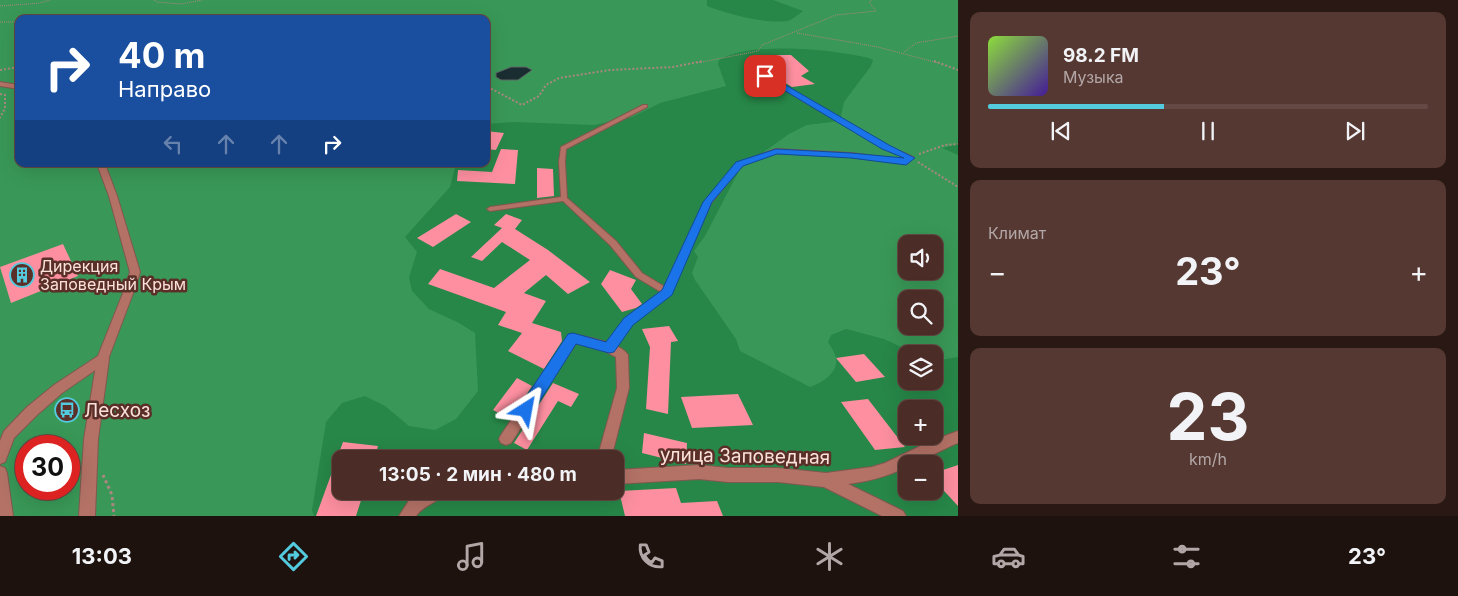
<!DOCTYPE html>
<html lang="ru">
<head>
<meta charset="utf-8">
<style>
  :root { --surface:#4c2c26; --page:#563832; --text:#f1f3f6; --muted:#b2a7a7; --line:#634843; --accent:#54cade }
  body { margin:0; font-family:Inter,sans-serif; background:var(--page); color:var(--text); height:100vh; display:flex; flex-direction:column; font-size:19px; white-space:nowrap }
  * { box-sizing:border-box; margin:0 }
  p { font-size:16px; color:var(--muted) }
  .icon { flex:none; width:28px; height:28px; fill:none; stroke:currentColor; stroke-width:2; stroke-linecap:round; stroke-linejoin:round }
  .map { position:relative; flex:1; overflow:hidden }
  .details { display:flex; flex-direction:column; gap:12px; padding:12px; background:#2a1815; width:500px }
  .details>* { flex:none }
  .hud { position:absolute; left:15px; top:15px; width:475px; height:152px; border-radius:10px; box-shadow:0 5px 20px #0002,0 0 0 1px var(--line); background:#1a4fa0; color:#fff; overflow:hidden }
  .tools { position:absolute; left:898px; top:235px; display:grid; gap:10px }
  .tools a { display:grid; place-items:center; width:45px; height:45px; border-radius:10px; background:var(--surface); box-shadow:0 5px 20px #0002,0 0 0 1px var(--line); font-size:25px }
  .speed { position:absolute; left:15px; top:435px; display:flex; gap:10px; font-size:25px; font-weight:700; text-align:center }
  .speed>* { display:grid; place-content:center; width:65px; height:65px; border-radius:50%; background:var(--surface); box-shadow:0 5px 20px #0002,0 0 0 1px var(--line); line-height:1 }
  .speed .limit { border:8px solid #d22; background:#fff; color:#111 }
  .pin { position:absolute; display:grid; place-items:center; width:42px; height:42px; color:#fff; margin:-21px; border-radius:10px; box-shadow:0 2px 8px #0006 }
  .me { position:absolute; width:55px; margin:-28px; rotate:34deg; stroke-linejoin:round; filter:drop-shadow(0 0 4px #0008) }
  .turn { display:flex; align-items:center; gap:18px; height:105px; padding:0 20px; font-size:22px }
  .turn .icon { width:65px; height:65px; stroke-width:2.5 }
  .turn b { display:block; font-size:35px; line-height:42px }
  .lanes { display:flex; align-items:center; height:48px; padding:0 20px; background:#0003; justify-content:center; gap:25px; direction:ltr }
  .lanes .off { opacity:.35 }
  .big { font-size:38px; font-weight:700; line-height:1.1 }
  .details .widget { flex:1; display:flex; flex-direction:column; justify-content:center; gap:8px; min-width:0; padding:0 18px; border-radius:10px; background:var(--page) }
  .details .dial { align-items:center; gap:0 }
  .dial b { font-size:65px; line-height:1 }
  .song { display:flex; align-items:center; gap:15px }
  .cover { width:60px; height:60px; border-radius:8px; background:linear-gradient(135deg,hsl(90 70% 55%),hsl(260 70% 35%)) }
  .played { height:5px; border-radius:2px; background:linear-gradient(90deg,var(--accent) 40%,var(--line) 40%) }
  .keys { display:flex; justify-content:space-around; direction:ltr }
  .heat { display:flex; justify-content:space-between; align-items:center; font-size:28px; direction:ltr }
  .trip { position:absolute; left:332px; top:450px; width:292px; height:50px; border-radius:10px; background:var(--surface); box-shadow:0 5px 20px #0002,0 0 0 1px var(--line); font-weight:700; line-height:50px; text-align:center }
  .tabs { display:flex; height:80px; justify-content:space-around; align-items:center; background:#1e120f; color:var(--muted) }
  .tabs .icon { width:35px; height:35px }
  .tabs .selected { color:var(--accent) }
  .tabs b { font-size:22px; color:var(--text) }
  main { display:flex; flex:1; min-height:0 }
  .map>svg:first-child { display:block }
  .green { fill:#278748; fill-rule:evenodd }
  .forest { fill:#399857; fill-rule:evenodd }
  .water { fill:#1a2e32; stroke:#5e6465 }
  .building { fill:#fd8fa0 }
  .lines { fill:none; stroke-linecap:round; stroke-linejoin:round }
  .service-casing { stroke:#805850; stroke-width:2 }
  .minor-casing { stroke:#805850; stroke-width:2 }
  .tertiary-casing { stroke:#805850; stroke-width:2 }
  .path-far2 { stroke:#ab8780; stroke-width:1; stroke-dasharray:1 1; stroke-linecap:butt }
  .path-far1 { stroke:#ab8780; stroke-width:2; stroke-dasharray:2 2; stroke-linecap:butt }
  .path { stroke:#ab8780; stroke-width:3; stroke-dasharray:3 3; stroke-linecap:butt }
  .service { fill:#b47266; fill-rule:evenodd }
  .minor { fill:#b47266; fill-rule:evenodd }
  .tertiary { fill:#b47266; fill-rule:evenodd }
  .route { fill:#1a73e8; stroke:#114b97 }
  .labels { text-anchor:middle; dominant-baseline:central; stroke-width:5; stroke-linejoin:round; paint-order:stroke }
  .poi-label { font-size:16px; fill:#fce1db; stroke:#5a2f28; text-anchor:start }
  .near-poi-label { font-size:19px; fill:#fce1db; stroke:#5a2f28; text-anchor:start }
  .near-street-label { font-size:19px; fill:#fce1db; stroke:#5a2f28 }
</style>
</head>
<body>
<main>
<div class="map">
<svg width="958" height="516" viewBox="0 0 958 516">
  <rect width="100%" height="100%" fill="#653a32"/>
  <!-- green -->
  <path class="green" d="M0 0H944L958 3V516H0ZM19 19H486V164H19ZM906 244H934V271H906ZM906 299H934V326H906ZM906 354H934V381H906ZM906 409H934V436H906ZM26 446H69V489H26ZM341 459H616V491H341ZM906 464H934V491H906Z"/>
  <!-- forest -->
  <path class="forest" d="M0 0H707V6C728 14 764 24 787 21 792 20 799 14 803 11L773 0H958V144L942 148 958 155V357L934 361V354H916L884 339 846 329 831 335 828 342C831 347 836 354 836 360 838 373 820 384 810 387L740 351 736 339 695 280 692 273 698 257 694 251 705 236 740 169 789 134 807 125 840 121 844 102 871 66 873 60 869 58C834 49 750 41 719 60L718 64 726 86 660 103 632 117 594 125 514 122 486 124V19H19V164H456L450 187 405 237 417 252 409 277 412 291 429 309 459 323 475 333 478 391 456 419 435 430 409 426 385 406 365 396 342 403 326 422 312 510 314 516H0ZM906 244H934V271H906ZM906 299H934V326H906ZM26 446H69V489H26Z"/>
  <!-- water -->
  <path class="water" d="M511 67H526L532 70 518 80H501L496 77V73Z"/>
  <!-- building -->
  <path class="building" d="M775 55H791L809 71 801 76 815 84 792 87 751 63 779 60Z
    M486 131 504 133 496 150 486 149Z
    M501 149 518 150 515 184 457 181 458 170 492 172Z
    M537 168 553 169 554 196 537 198Z
    M456 214 471 222 433 247 417 238Z
    M506 214 522 220 515 229 548 250 590 282 568 294 546 275 524 293 546 301 532 323 561 332 562 341 544 369 508 351 522 333 498 325 506 312 428 284 440 269 494 288 530 260 502 242 482 261 471 257 502 228 494 225Z
    M63 244 78 276 11 303 0 267Z
    M610 270 636 280 631 289 642 304 636 308 622 312 601 284Z
    M669 326 678 341 671 342 668 414 646 409 650 347 642 329Z
    M864 354 885 377 856 382 836 358Z
    M517 378 532 386 510 419 493 410Z
    M553 383 579 394 571 407 558 401 527 450 514 443Z
    M738 394 753 425 692 428 681 397Z
    M868 399 905 447 875 450 841 402Z
    M644 433 687 443 686 464 642 453Z
    M343 442 378 446 374 459H341V491H364L356 516H316Z
    M958 465V506L934 480V473Z
    M676 488 681 503 717 501 723 516H625L619 491Z"/>
  <g class="lines">
    <!-- service casing -->
    <g class="service-casing">
      <path id="service" d="M751 68H755L887 146 913 157 908 163 906 164 851 157 777 153 742 165 711 203 670 294 631 323 612 350 609 351 606 350 605 348 606 346 625 319 661 292 636 277 610 245 563 201 490 211 487 209 490 207 561 197 559 162 561 147 643 105H647V107L566 149 565 162 567 198 616 241 642 273 665 287 705 202 738 163 776 149 851 153 904 160 906 158 883 148 751 70Z"/>
    </g>
    <!-- minor casing -->
    <g class="minor-casing">
      <path id="minor" d="M573 334C587 337 621 343 628 355L629 388 611 459H597L617 388 616 357 605 351 576 343 511 443 506 445 501 443 499 439 501 435 569 335Z
        M103 354 107 356 109 359 98 439 95 516H79L84 439 97 359 99 356Z
        M958 431V443C945 448 917 464 906 464V467C887 477 869 481 848 484L903 511 906 516H882L824 487 778 482H728L699 479 616 484V470L699 465 728 468H778L826 473 872 467 885 463 931 441Z
        M424 491H446C441 502 424 504 416 516H399L410 499Z
        M470 491H488L486 496 481 498 472 496Z"/>
    </g>
    <!-- tertiary casing -->
    <g class="tertiary-casing">
      <path id="tertiary" d="M0 82 19 85V89L0 86Z
        M97 164H105L117 196 140 272 135 288 107 362 62 393 37 415 14 438 5 462 0 464V441L4 431 27 407 54 385 98 356 125 288 130 272 109 196Z
        M0 466 5 468 7 473 13 516H0Z"/>
    </g>
    <!-- path-far2 -->
    <path class="path-far2" d="M154 0 157 2 181 4 203 0
      M0 6 40 3 50 0
      M0 22H19
      M797 33 878 47 938 63
      M904 52 916 43 958 36
      M697 63 758 51 762 45 836 15 876 11 869 2 872 0"/>
    <!-- path-far1 -->
    <path class="path-far1" d="M934 61 958 70
      M0 70 19 67
      M486 78 490 88 522 105 539 96 546 85 559 78 610 70 673 67 703 61
      M0 94 5 95V108L0 118
      M919 154 945 145 958 144
      M918 162 958 187"/>
    <!-- path -->
    <path class="path" d="M103 475 112 495 114 516"/>
    <!-- service -->
    <use href="#service" class="service"/>
    <!-- minor -->
    <use href="#minor" class="minor"/>
    <!-- tertiary -->
    <use href="#tertiary" class="tertiary"/>
  </g>
  <!-- route -->
  <path class="route" d="M765 73 889 145 915 158 906 165 851 158 777 154 743 166 712 202 672 295 633 325 614 352 609 353 576 344 531 415 526 416 520 415 518 410 520 406 568 334 573 333 606 342 624 318 662 290 703 202 736 162 776 149 851 153 904 158 882 149 762 77 761 76Z"/>
  <!-- icons -->
  <defs>
    <g id="building-ring" transform="scale(1.25)"><circle r="9.5" fill="#5a2f28" stroke="#54cade" stroke-width="1.5"/><path d="M-4-6H4V6H1V3H-1V6H-4ZM-2.5-4.3h1.7v1.8h-1.7ZM.8-4.3h1.7v1.8H.8ZM-2.5-1h1.7V.8h-1.7ZM.8-1h1.7V.8H.8Z" fill="#54cade"/></g>
    <g id="bus-ring" transform="scale(1.25)"><circle r="9.5" fill="#5a2f28" stroke="#54cade" stroke-width="1.5"/><path d="M-5-6H5V4H4V6H2V4H-2V6H-4V4H-5ZM-3.5-4V0h7V-4ZM-3.5 1.2v1.5H-2V1.2ZM2 1.2v1.5H3.5V1.2Z" fill="#54cade"/></g>
  </defs>
  <g fill-rule="evenodd">
    <use href="#building-ring" x="22" y="275"/>
    <use href="#bus-ring" x="67" y="410"/>
  </g>
  <g class="labels">
    <!-- poi labels -->
    <g class="poi-label">
      <text x="40" y="266">Дирекция<tspan x="40" dy="18">Заповедный Крым</tspan></text>
    </g>
    <!-- near-poi labels -->
    <g class="near-poi-label">
      <text x="84" y="410">Лесхоз</text>
    </g>
    <!-- near-street labels -->
    <g class="near-street-label">
      <text transform="translate(745 456) rotate(1)">улица Заповедная</text>
    </g>
  </g>
</svg>
<div class="tools">
<a><svg class="icon" aria-label="sound" viewBox="0 0 24 24"><path d="M4 9h4l5-4v14l-5-4H4zM17 9q2 3 0 6"/></svg></a>
<a><svg class="icon" aria-label="search" viewBox="0 0 24 24"><circle cx="10" cy="10" r="6"/><path d="M15 15l6 6"/></svg></a>
<a><svg class="icon" aria-label="layers" viewBox="0 0 24 24"><path d="M12 4l9 5-9 5-9-5zM3 14l9 5 9-5"/></svg></a>
<a>+</a>
<a>−</a>
</div>
<div class="speed"><div class="limit">30</div></div>
<div class="pin" style="left:765px;top:76px;background:#d93025"><svg class="icon" aria-label="arrive" viewBox="0 0 24 24"><path d="M6 21V4h12l-3 4 3 4H6"/></svg></div>
<svg class="me" style="left:526px;top:410px" viewBox="-20 -20 40 40"><path d="M0-17L14 15 0 8-14 15z" fill="#1a73e8" stroke="#fff" stroke-width="4"/></svg>
<div class="trip">13:05 · 2 мин · 480 m</div>
<div class="hud">
<div class="turn"><svg class="icon" aria-label="right" viewBox="0 0 24 24"><path d="M7 20v-9h11M14 6l5 5-5 5"/></svg><div><b>40 m</b>Направо</div></div>
<div class="lanes"><svg class="icon off" aria-label="left" viewBox="0 0 24 24"><path d="M17 20v-9H6M10 6l-5 5 5 5"/></svg><svg class="icon off" aria-label="ahead" viewBox="0 0 24 24"><path d="M12 20V5M6 11l6-6 6 6"/></svg><svg class="icon off" aria-label="ahead" viewBox="0 0 24 24"><path d="M12 20V5M6 11l6-6 6 6"/></svg><svg class="icon" aria-label="right" viewBox="0 0 24 24"><path d="M7 20v-9h11M14 6l5 5-5 5"/></svg></div>
</div>
</div>
<section class="details">
<div class="widget">
<div class="song"><i class="cover"></i><div><b>98.2 FM</b><p>Музыка</p></div></div>
<div class="played"></div>
<div class="keys"><svg class="icon" aria-label="previous" viewBox="0 0 24 24"><path d="M18 5L8 12l10 7zM5 5v14"/></svg><svg class="icon" aria-label="pause" viewBox="0 0 24 24"><path d="M8 5v14M16 5v14"/></svg><svg class="icon" aria-label="next" viewBox="0 0 24 24"><path d="M6 5l10 7-10 7zM19 5v14"/></svg></div>
</div>
<div class="widget"><p>Климат</p>
<div class="heat"><a>−</a><b class="big">23°</b><a>+</a></div>
</div>
<div class="widget dial"><b>23</b><p>km/h</p></div>
</section>
</main>
<nav class="tabs">
<b>13:03</b>
<svg class="icon selected" aria-label="directions" viewBox="0 0 24 24"><path d="M12 3l9 9-9 9-9-9zM9 14v-3h6M13 9l2 2-2 2"/></svg>
<svg class="icon" aria-label="music" viewBox="0 0 24 24"><path d="M9 18V5l10-2v13"/><circle cx="6" cy="18" r="3"/><circle cx="16" cy="16" r="3"/></svg>
<svg class="icon" aria-label="phone" viewBox="0 0 24 24"><path d="M5 4h4l2 5-3 2q2 4 5 5l2-3 5 2v4C11 20 4 13 5 4z"/></svg>
<svg class="icon" aria-label="climate" viewBox="0 0 24 24"><path d="M12 3v18M4 7l16 10M4 17L20 7"/></svg>
<svg class="icon" aria-label="car" viewBox="0 0 24 24"><path d="M5 17H2v-5l4-1 3-4h7l3 4 3 1v5h-3M9 17h6M6 11h13"/><circle cx="7" cy="17" r="2"/><circle cx="17" cy="17" r="2"/></svg>
<svg class="icon" aria-label="filters" viewBox="0 0 24 24"><path d="M4 7h16M4 17h16"/><circle cx="9" cy="7" r="2"/><circle cx="15" cy="17" r="2"/></svg>
<b>23°</b>
</nav>
</body>
</html>
